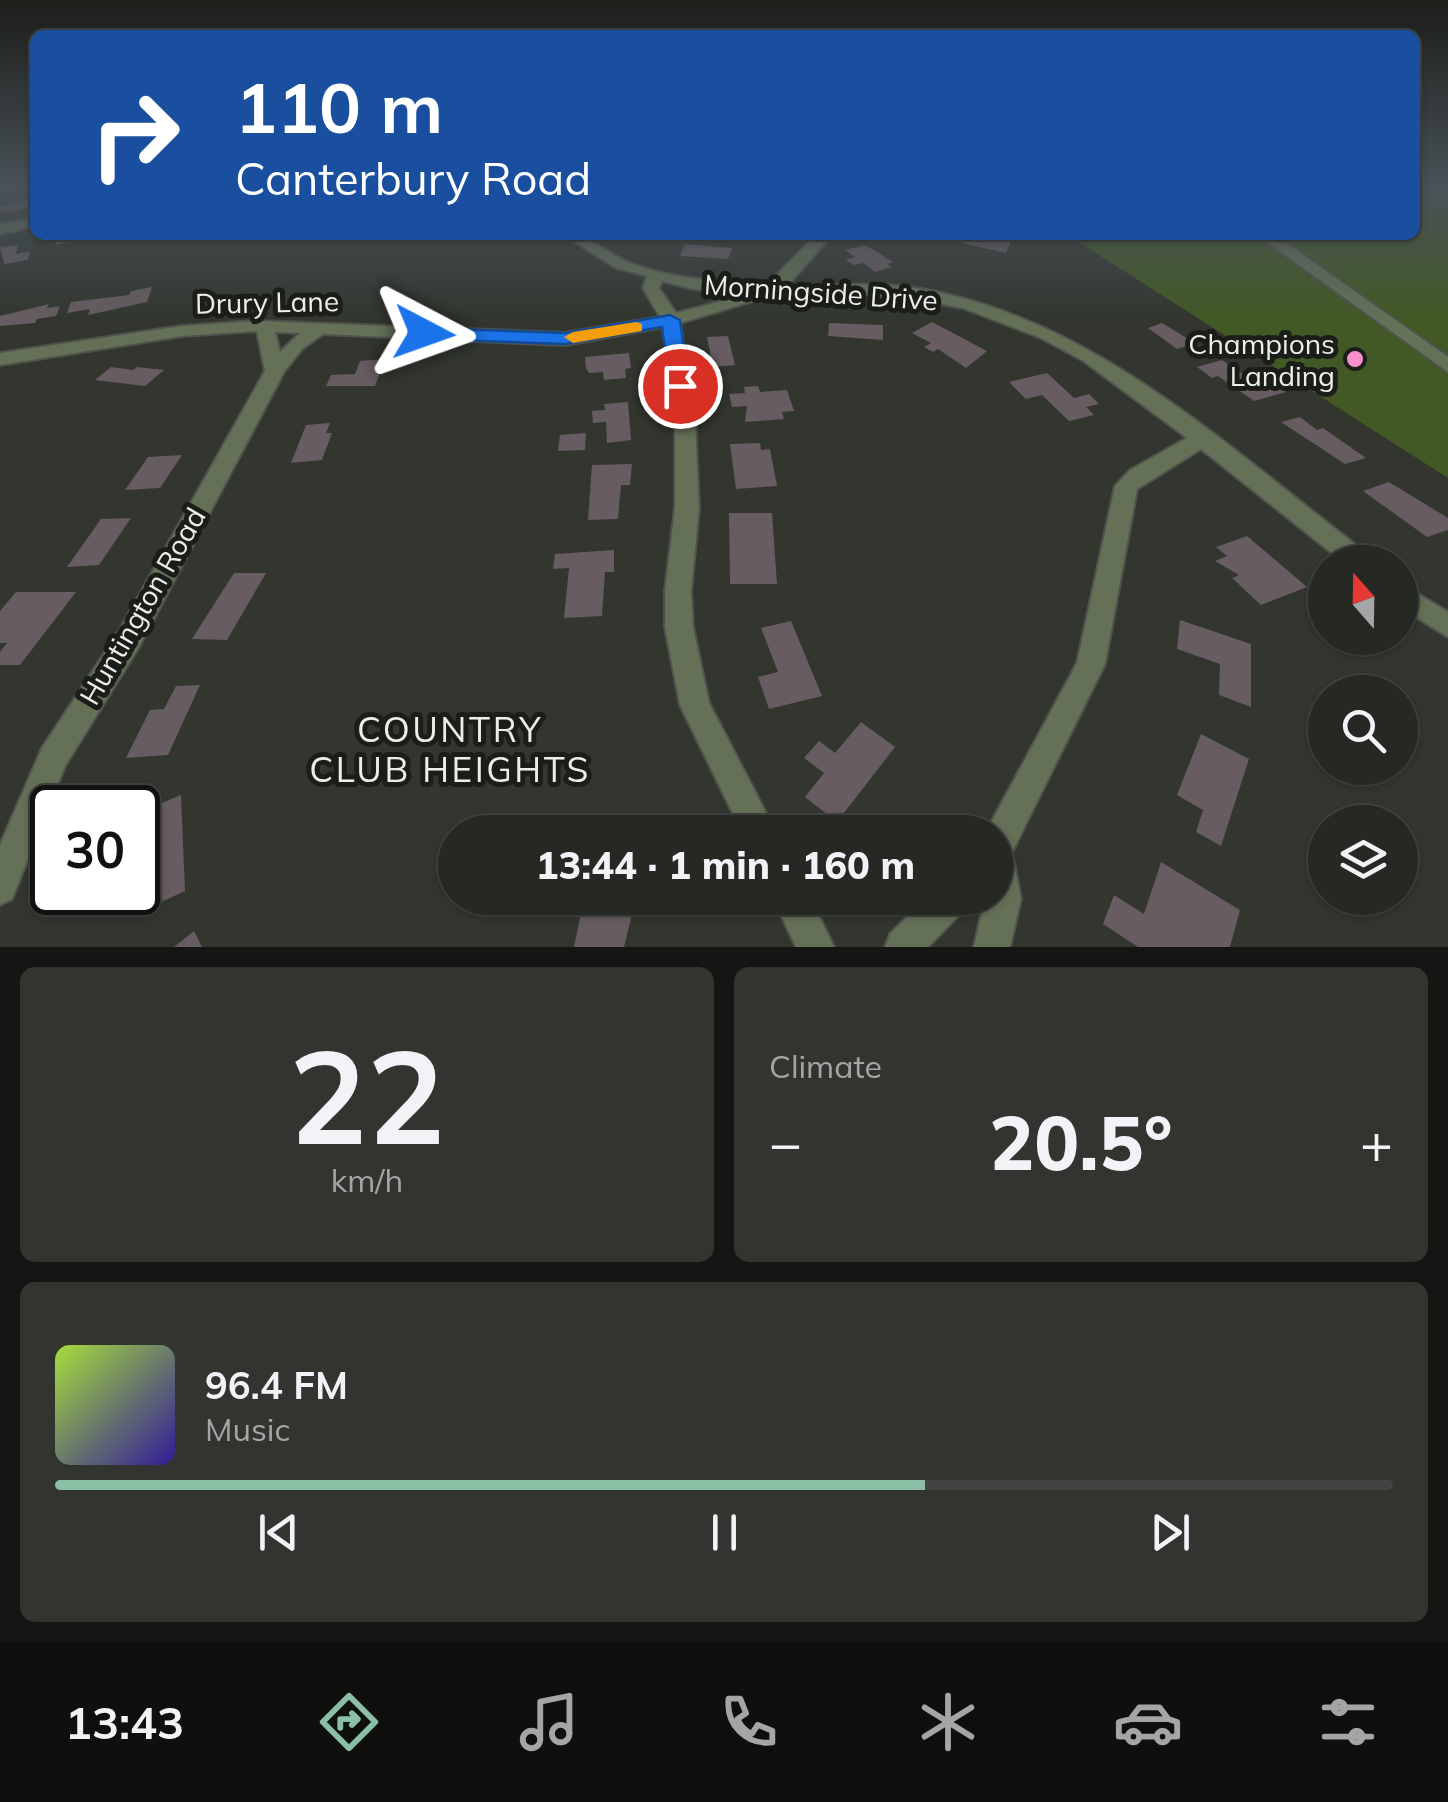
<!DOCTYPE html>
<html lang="en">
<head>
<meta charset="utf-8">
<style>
  :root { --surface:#262823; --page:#323430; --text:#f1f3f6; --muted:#a4a6a6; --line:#424441; --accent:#8abfa5 }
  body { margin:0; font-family:Mulish,sans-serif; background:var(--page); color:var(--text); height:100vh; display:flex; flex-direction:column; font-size:38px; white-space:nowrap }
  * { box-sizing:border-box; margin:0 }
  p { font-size:32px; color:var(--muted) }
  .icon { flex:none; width:55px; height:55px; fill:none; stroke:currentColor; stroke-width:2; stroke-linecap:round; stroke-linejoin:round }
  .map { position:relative; height:947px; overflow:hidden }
  .sheet { display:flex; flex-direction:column; gap:20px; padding:20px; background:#151613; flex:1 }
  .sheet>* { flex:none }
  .guide { position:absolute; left:30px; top:30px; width:1390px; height:210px; border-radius:15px; box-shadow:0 2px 8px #0004,0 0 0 2px var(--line); background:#1a4fa0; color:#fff; overflow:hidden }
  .needle { width:65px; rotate:340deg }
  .tools { position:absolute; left:1308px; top:545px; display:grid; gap:20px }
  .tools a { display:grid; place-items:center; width:110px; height:110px; border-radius:50%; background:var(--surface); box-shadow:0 2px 8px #0004,0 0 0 2px var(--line); font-size:50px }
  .speed { position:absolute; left:30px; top:785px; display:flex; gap:20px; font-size:50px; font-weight:700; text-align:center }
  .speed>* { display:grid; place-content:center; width:130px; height:130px; border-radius:50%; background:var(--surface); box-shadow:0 2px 8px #0004,0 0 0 2px var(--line); line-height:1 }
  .speed .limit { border:5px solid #111; border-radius:15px; background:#fff; color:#111 }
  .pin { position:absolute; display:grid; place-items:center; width:85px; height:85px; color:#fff; margin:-42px; border:5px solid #fff; border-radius:50%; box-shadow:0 2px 10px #0007 }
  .me { position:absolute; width:110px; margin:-55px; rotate:94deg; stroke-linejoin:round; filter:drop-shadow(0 0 8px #0008) }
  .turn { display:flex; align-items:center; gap:35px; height:210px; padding:0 40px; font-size:45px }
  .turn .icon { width:130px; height:130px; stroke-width:2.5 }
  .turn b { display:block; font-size:70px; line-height:85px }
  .big { font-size:75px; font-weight:800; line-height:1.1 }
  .sheet .widget { flex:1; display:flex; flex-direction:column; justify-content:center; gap:15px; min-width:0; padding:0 35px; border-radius:15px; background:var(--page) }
  .sheet .dial { align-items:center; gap:0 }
  .dial b { font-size:130px; line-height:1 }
  .song { display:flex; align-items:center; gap:30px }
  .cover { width:120px; height:120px; border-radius:15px; background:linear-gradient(135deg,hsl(80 70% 55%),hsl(250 70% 35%)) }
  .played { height:10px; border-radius:5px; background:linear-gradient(90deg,var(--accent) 65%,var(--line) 65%) }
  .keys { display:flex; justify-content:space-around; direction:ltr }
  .heat { display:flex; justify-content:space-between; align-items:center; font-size:55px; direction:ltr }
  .sheet .tiles { flex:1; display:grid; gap:20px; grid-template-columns:1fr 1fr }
  .widget:last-child { grid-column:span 2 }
  .trip { position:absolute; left:438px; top:815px; width:575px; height:100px; border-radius:50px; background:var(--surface); box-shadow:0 2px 8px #0004,0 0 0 2px var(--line); font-weight:800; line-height:100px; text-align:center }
  .tabs { display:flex; height:160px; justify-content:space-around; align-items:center; background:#0f100e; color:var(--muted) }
  .tabs .icon { width:70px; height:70px }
  .tabs .active { color:var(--accent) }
  .tabs b { font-size:45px; color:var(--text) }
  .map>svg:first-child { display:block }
  .green { fill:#425925 }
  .building { fill:#665c61 }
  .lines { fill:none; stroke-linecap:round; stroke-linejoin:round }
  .minor-casing { stroke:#50534d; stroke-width:4 }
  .minor { fill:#647157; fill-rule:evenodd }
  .route { fill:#1a73e8; stroke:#114b97; stroke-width:2.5 }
  .slow { fill:#f59e0b }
  .poi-dot { fill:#f98fc9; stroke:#1b1d19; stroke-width:4 }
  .labels { text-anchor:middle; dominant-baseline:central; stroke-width:10; stroke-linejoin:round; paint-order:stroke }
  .street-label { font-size:28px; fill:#eceeea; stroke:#1b1d19 }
  .poi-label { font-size:28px; fill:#eceeea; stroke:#1b1d19; text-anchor:end }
  .near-neighbourhood-label { font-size:35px; letter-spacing:2.5px; fill:#eceeea; stroke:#1b1d19 }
</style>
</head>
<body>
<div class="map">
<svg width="1448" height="947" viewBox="0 0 1448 947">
  <rect width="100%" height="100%" fill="#32362f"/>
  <!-- green -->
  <path class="green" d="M1415 188H1448V478L1077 241 1074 235H1415Z"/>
  <!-- building -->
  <path class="building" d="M32 199 30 208 0 213V206Z
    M102 235V237L55 245 58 236Z
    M966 235 993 240 1011 241 1006 253 962 243Z
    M685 244 732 248 728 259 680 256Z
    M18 245 16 254 30 251 28 260 4 264 0 247Z
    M866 245 893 262 887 264 892 267 875 272 864 263 853 265 846 260 855 257 845 250Z
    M152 287 147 302 88 315 90 309 67 313 71 302 129 295 131 291Z
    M49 304 47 308 60 306 56 316 37 319 35 323 0 326V316Z
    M932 322 987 351 966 368 938 349 933 352 924 347 931 343 912 333Z
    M829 323 883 325V340L828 336Z
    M1162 323 1195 343 1177 349 1148 328Z
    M728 336 735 365 713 367 707 337Z
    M629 353 631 368 625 369 626 378 604 380 603 372 589 373 586 368 585 357Z
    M385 359 375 386H326L331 375 355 374 360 361Z
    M1222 360 1255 382 1267 379 1286 392 1254 401 1218 376 1212 378 1197 367Z
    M111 367 133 370 137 367 164 370 145 386 95 380Z
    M1047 373 1074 398 1089 394 1099 404 1086 407 1094 415 1069 421 1042 395 1026 399 1009 382Z
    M758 386 760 392 787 390 794 411 782 412 784 419 745 422 747 406 732 407 729 394 745 393 744 387Z
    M628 402 631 440 607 443 606 422 593 423 592 411 605 410 604 404Z
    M1300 417 1317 430 1323 428 1366 458 1345 464 1281 422Z
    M330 423 326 433H332L322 460 291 463 306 425Z
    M586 433 585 450 558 451 560 435Z
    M760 443 761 450 770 449 777 486 736 489 730 444Z
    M182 455 160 488 125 490 148 457Z
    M632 464 630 485H621L618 519 588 520 592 465Z
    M1389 482 1448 518V530L1427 537 1363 491Z
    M729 513H772L777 584H730Z
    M131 518 99 565 67 567 101 519Z
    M1247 536 1307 587 1261 605 1232 578 1239 575 1215 561 1227 556 1216 547Z
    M614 550V572H605L602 616 564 618 569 568 553 569 555 554Z
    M234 573H266L227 640 192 639Z
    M16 592H76L20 665H0V652L7 643H0V611Z
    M1180 620 1251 644V707L1219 695 1220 664 1177 649Z
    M791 621 822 696 769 709 758 677 778 672 761 628Z
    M200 685 168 755 126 758 150 710 164 709 176 686Z
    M861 722 895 747 837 822 805 797 824 773 804 758 819 741 835 753Z
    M1201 734 1249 759 1221 846 1196 832 1203 810 1177 795Z
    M181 795 185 891 133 915V892H138V813Z
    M1161 862 1240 910 1230 947H1138L1103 924 1114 895 1144 914Z
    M584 898H636L624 947H574Z
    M194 931 202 947H174Z"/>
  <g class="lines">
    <!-- minor casing -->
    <g class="minor-casing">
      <path id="minor" d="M35 218V226L0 234V224Z
        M564 235C591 235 604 252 628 262 672 280 721 281 767 285L816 235H832L787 286C824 286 864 282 901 286 1084 308 1228 448 1369 555L1373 562H1343L1201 449 1137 489 1105 664 1012 852 1021 899 1010 947H974L985 898H995V832H986L1077 663 1115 486 1130 470 1187 438 1082 360 1041 338 963 308 899 296 773 295 680 323 695 418 699 508 691 591 693 627 709 703 776 832H742L680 705 665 627V591L675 508V418L663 327 565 345 323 334 302 349 284 372 139 647 65 766 12 899 0 905V845L42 748 119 631 265 371 257 331 182 336 0 365V353L182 326 257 321 565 333 660 317 643 288 647 276 616 268ZM662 281 694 289 750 294 676 313 659 288ZM275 332 300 333 280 352Z
        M1257 235H1275L1448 357V372Z
        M1400 583 1448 612V637L1400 607Z
        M773 898H810L834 947H796Z
        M926 898H968L963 911 928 947H885L890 934Z"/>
    </g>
    <!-- minor -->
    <use href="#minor" class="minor"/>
  </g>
  <!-- sky -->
  <linearGradient id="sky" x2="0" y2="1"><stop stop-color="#1c1e1a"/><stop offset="0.59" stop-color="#495258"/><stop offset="1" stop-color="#495258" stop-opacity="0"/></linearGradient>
  <rect width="1448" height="320" fill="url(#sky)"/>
  <!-- route -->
  <path class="route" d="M670 315 680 320 690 386 680 392 670 386 662 327 565 344 424 339 415 333 424 328 565 333Z"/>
  <!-- slow -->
  <path class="slow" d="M636 322 642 324V331L573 343 564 337 573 332Z"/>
  <!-- markers -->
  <circle class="poi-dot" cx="1355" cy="359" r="10"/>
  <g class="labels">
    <!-- street labels -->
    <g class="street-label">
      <text transform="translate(821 292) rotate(4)">Morningside Drive</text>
      <text transform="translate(267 302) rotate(-1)">Drury Lane</text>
      <text transform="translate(142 606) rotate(-60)">Huntington Road</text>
    </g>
    <!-- poi labels -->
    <g class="poi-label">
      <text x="1335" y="343">Champions<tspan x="1335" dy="32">Landing</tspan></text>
    </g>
    <!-- near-neighbourhood labels -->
    <g class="near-neighbourhood-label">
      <text x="450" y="729">COUNTRY<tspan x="450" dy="40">CLUB HEIGHTS</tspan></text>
    </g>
  </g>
</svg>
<div class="tools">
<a><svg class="needle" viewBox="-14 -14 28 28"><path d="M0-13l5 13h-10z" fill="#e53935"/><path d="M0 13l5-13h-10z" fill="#a4a6a6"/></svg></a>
<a><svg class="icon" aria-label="search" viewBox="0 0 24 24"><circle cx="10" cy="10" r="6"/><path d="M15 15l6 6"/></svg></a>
<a><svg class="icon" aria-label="layers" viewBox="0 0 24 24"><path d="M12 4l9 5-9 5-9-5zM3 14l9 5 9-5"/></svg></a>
</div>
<div class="speed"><div class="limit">30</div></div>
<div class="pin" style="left:680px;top:386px;background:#d93025"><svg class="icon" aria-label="arrive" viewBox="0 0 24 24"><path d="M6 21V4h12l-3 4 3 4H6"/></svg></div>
<svg class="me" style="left:424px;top:333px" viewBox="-20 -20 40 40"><path d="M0-17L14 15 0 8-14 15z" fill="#1a73e8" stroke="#fff" stroke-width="4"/></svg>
<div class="trip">13:44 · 1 min · 160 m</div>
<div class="guide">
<div class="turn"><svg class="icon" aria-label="right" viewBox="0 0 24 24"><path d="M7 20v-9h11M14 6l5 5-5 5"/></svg><div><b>110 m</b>Canterbury Road</div></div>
</div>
</div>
<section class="sheet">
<div class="tiles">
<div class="widget dial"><b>22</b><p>km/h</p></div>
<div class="widget"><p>Climate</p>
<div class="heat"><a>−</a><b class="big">20.5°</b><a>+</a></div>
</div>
<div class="widget">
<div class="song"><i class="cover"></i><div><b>96.4 FM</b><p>Music</p></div></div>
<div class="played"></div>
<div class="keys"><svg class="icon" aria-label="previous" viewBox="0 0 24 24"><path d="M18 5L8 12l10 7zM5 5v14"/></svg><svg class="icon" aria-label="pause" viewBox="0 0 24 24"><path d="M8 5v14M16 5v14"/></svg><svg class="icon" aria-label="next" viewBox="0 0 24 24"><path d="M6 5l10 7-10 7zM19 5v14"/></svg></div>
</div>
</div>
</section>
<nav class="tabs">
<b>13:43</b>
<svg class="icon active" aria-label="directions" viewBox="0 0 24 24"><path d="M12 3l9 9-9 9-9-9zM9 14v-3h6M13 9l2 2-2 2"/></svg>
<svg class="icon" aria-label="music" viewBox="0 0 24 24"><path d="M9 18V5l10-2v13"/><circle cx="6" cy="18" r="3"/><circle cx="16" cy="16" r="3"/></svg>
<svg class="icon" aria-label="phone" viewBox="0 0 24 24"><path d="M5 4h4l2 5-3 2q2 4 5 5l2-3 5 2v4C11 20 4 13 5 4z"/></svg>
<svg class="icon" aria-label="climate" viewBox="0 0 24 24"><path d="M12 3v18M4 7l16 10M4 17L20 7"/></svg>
<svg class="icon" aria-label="car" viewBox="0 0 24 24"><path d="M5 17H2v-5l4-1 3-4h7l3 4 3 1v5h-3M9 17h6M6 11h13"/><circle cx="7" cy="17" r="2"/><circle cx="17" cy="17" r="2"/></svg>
<svg class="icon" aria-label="filters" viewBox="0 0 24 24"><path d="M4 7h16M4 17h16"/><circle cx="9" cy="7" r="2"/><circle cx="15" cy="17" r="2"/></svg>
</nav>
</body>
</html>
